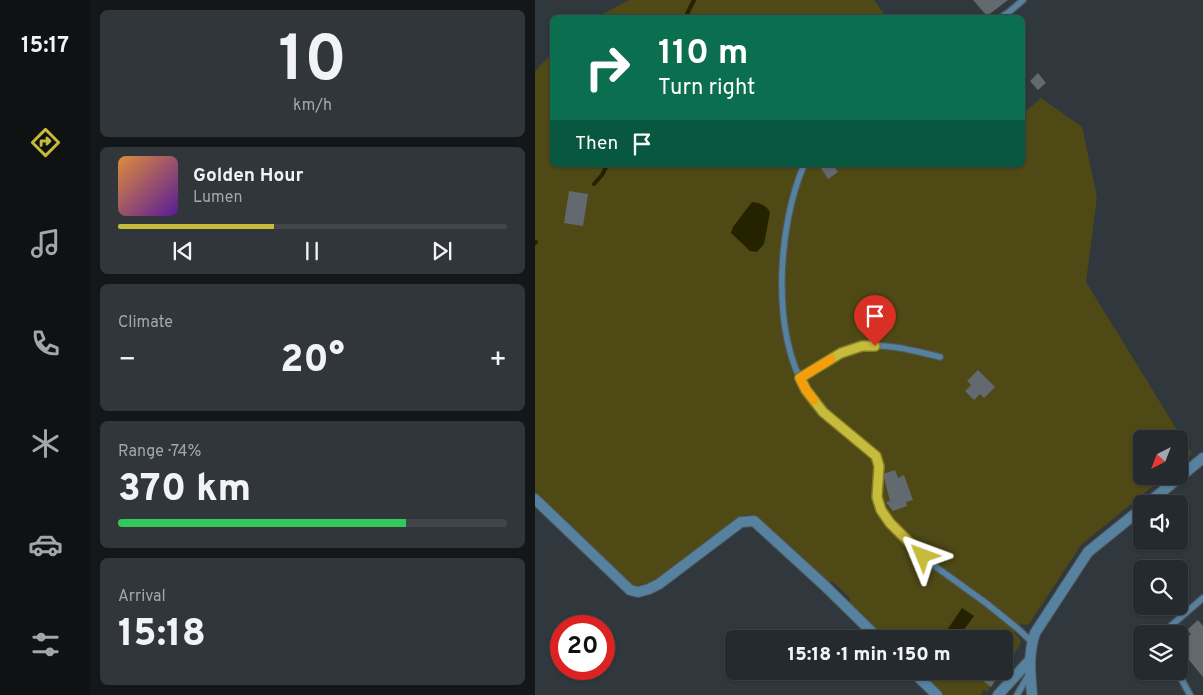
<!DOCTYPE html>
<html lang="en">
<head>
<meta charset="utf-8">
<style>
  :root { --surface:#252a2e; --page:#31363a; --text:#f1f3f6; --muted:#a3a7aa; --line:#42464a; --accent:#c7bb3c }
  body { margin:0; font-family:Overpass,sans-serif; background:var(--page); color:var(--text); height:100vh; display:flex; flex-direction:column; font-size:19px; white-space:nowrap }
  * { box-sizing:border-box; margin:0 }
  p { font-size:16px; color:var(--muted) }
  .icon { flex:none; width:28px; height:28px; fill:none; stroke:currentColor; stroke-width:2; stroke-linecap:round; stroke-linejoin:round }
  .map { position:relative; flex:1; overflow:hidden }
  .drawer { display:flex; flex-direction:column; gap:10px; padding:10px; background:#141719; width:445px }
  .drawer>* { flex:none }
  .top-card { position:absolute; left:15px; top:15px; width:475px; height:152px; border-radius:8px; box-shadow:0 1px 4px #0004,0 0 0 1px var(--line); background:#0b6e4f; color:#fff; overflow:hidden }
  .needle { width:32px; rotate:222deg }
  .buttons { position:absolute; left:598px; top:430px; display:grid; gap:10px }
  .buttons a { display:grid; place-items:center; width:55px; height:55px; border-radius:8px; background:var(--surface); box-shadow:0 1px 4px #0004,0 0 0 1px var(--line); font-size:25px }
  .speed { position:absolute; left:15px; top:615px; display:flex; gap:10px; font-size:25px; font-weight:700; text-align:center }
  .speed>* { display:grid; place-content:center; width:65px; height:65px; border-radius:50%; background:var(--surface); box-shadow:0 1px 4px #0004,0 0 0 1px var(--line); line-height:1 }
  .speed .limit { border:8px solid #d22; background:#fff; color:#111 }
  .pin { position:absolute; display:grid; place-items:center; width:42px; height:42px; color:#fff; margin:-51px -21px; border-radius:50% 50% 50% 0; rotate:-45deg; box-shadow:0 0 5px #0007 }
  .pin .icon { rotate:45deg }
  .me { position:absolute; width:55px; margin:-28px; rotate:314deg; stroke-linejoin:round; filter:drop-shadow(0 0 4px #0008) }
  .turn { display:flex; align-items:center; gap:18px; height:105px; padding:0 25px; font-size:22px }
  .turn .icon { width:65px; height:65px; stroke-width:2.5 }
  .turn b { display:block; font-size:35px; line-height:42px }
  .then { display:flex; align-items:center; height:48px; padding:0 25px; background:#0003; gap:10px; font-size:19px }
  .big { font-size:38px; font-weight:800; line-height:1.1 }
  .drawer .tile { flex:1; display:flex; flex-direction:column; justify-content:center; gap:8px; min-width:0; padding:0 18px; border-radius:8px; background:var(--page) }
  .drawer .dial { align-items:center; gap:0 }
  .dial b { font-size:65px; line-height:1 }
  .song { display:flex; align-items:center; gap:15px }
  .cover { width:60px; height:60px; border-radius:8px; background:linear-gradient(135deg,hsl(30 70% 55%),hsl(270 70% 35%)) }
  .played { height:5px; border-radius:2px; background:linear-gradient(90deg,var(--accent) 40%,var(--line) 40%) }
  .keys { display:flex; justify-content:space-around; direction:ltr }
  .heat { display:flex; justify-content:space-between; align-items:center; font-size:28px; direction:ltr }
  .charge { height:8px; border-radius:4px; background:linear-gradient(90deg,#34c759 74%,var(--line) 0) }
  .trip { position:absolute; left:190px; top:630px; width:288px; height:50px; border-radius:8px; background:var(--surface); box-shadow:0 1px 4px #0004,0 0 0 1px var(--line); font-weight:800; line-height:50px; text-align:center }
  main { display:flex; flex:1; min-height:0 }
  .menu { display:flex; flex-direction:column; width:90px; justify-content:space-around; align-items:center; background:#0f1112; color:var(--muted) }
  .menu .icon { width:35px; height:35px }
  .menu .current { color:var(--accent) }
  .menu b { font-size:22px; color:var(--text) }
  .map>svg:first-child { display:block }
  .green { fill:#4f4a15 }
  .water { fill:#252200 }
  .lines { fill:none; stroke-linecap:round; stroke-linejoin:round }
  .stream { stroke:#252200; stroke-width:4 }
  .building { fill:#62696f }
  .lane-casing { stroke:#50575b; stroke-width:8 }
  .street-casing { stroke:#50575b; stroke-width:12 }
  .lane { stroke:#5682a0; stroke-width:5.5 }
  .street { stroke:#5682a0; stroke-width:10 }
  .route-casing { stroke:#817a27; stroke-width:12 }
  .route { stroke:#c7bb3c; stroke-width:9 }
  .slow { stroke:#f59e0b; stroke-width:9 }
</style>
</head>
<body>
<main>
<nav class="menu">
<b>15:17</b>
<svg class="icon current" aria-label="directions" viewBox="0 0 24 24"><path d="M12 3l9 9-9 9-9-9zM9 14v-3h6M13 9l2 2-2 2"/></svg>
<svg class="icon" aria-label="music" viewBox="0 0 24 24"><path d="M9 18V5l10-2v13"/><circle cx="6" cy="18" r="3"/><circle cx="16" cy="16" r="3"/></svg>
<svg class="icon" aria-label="phone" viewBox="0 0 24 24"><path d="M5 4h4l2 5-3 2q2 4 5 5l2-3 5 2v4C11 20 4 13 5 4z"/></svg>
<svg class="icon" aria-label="climate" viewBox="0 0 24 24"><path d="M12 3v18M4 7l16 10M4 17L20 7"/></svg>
<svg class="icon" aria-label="car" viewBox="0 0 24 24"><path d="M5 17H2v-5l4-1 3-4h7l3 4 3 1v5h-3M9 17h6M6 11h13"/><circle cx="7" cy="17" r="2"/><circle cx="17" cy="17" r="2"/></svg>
<svg class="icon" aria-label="filters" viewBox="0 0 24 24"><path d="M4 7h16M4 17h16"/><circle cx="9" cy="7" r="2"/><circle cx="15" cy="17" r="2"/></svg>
</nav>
<section class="drawer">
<div class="tile dial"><b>10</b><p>km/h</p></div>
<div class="tile">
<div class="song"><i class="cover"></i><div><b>Golden Hour</b><p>Lumen</p></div></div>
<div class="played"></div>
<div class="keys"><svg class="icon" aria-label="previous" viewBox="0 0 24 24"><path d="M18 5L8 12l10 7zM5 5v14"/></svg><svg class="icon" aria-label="pause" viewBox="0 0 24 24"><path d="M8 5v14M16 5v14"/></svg><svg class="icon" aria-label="next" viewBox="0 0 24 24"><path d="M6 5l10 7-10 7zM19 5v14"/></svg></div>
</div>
<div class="tile"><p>Climate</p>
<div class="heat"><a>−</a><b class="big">20°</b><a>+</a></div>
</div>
<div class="tile"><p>Range · 74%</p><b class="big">370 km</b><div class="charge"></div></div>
<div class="tile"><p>Arrival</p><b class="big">15:18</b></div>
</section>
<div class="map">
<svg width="668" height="695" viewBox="0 0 668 695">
  <rect width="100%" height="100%" fill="#31383d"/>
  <!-- green -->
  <path class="green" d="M94 0H339L351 17H62Z
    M17 54 18 165H488V114L506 98 547 127 562 197 551 282 657 454 644 465V439H606V476H630L546 545 494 624 491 625 486 624 479 632 485 639 486 642 476 660 469 669V639H349L315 605V598L298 582H289L216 515H209L124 580 112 584 97 586 0 494V71Z
    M381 671H467L452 692 448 690 446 695H405Z"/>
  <!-- water -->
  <path class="water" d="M217 202C225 203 231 205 235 212L229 244 222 252 215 251 196 233 198 227Z
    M427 608 439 616 423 638 412 630Z"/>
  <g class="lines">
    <!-- stream -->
    <path class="stream" d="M150 18 159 0
      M59 184 67 175 72 165
      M0 243 1 242"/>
  </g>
  <!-- building -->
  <path class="building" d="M438 0H473L452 16Z
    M503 73 511 83 503 90 495 81Z
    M284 165H298L303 172 293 179Z
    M34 191 53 194 48 226 29 223Z
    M443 370 460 387 449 398 445 394 439 400 430 391 436 385 432 381Z
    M360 470 363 478 369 475 378 500 371 502 372 506 358 511 351 502 355 501 348 474Z
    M663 620 668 626V677L644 648V644L656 634 652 630Z
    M435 671H467L456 687Z"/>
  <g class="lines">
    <!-- lane casing -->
    <g class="lane-casing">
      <path id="lane" d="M465 18 474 12 488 0
        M269 165C243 225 235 334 272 391 289 418 316 436 341 456L344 466 342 497 346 510 355 523 401 567 451 603 482 628 497 642
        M265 378C279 370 292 361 306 354 337 338 373 349 405 357
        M628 634 631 630 668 598
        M642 671 655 695
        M482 695 494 674"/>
    </g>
    <!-- street casing -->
    <g class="street-casing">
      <path id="street" d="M0 499 95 590 103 592 114 589 124 584 206 522 219 521 289 585 344 639
        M612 504 668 458
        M377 671 402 695
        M463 695 494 661
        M497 695C495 672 493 655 500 633L553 552 606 509"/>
    </g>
    <!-- lane -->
    <use href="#lane" class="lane"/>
    <!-- street -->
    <use href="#street" class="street"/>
  </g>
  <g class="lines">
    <!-- route casing -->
    <g class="route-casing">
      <path id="route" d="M340 346H327L306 353 265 378 271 390 288 412 341 456 344 466 342 497 346 510 355 523 388 556"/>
    </g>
    <!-- route -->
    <use href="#route" class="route"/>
    <!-- slow -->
    <path class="slow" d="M279 400 271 390 265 378 296 359"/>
  </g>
</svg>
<div class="buttons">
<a><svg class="needle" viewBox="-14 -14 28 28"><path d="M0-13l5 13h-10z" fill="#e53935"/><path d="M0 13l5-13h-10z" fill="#a3a7aa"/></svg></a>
<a><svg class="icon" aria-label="sound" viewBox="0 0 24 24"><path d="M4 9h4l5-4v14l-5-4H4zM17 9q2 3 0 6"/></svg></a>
<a><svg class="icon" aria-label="search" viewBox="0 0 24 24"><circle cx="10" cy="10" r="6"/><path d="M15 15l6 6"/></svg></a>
<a><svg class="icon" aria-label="layers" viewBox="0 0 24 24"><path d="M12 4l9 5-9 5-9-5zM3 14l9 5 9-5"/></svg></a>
</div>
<div class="speed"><div class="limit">20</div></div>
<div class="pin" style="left:340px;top:346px;background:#d93025"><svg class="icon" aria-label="arrive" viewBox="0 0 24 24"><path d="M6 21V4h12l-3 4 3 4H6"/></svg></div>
<svg class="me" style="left:388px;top:556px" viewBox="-20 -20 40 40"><path d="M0-17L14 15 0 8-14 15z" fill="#c7bb3c" stroke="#fff" stroke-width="4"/></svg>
<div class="trip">15:18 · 1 min · 150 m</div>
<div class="top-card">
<div class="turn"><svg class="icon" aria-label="right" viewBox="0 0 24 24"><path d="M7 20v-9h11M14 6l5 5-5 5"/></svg><div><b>110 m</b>Turn right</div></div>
<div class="then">Then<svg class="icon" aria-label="arrive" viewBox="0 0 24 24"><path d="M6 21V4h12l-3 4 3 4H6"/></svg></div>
</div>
</div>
</main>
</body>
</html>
